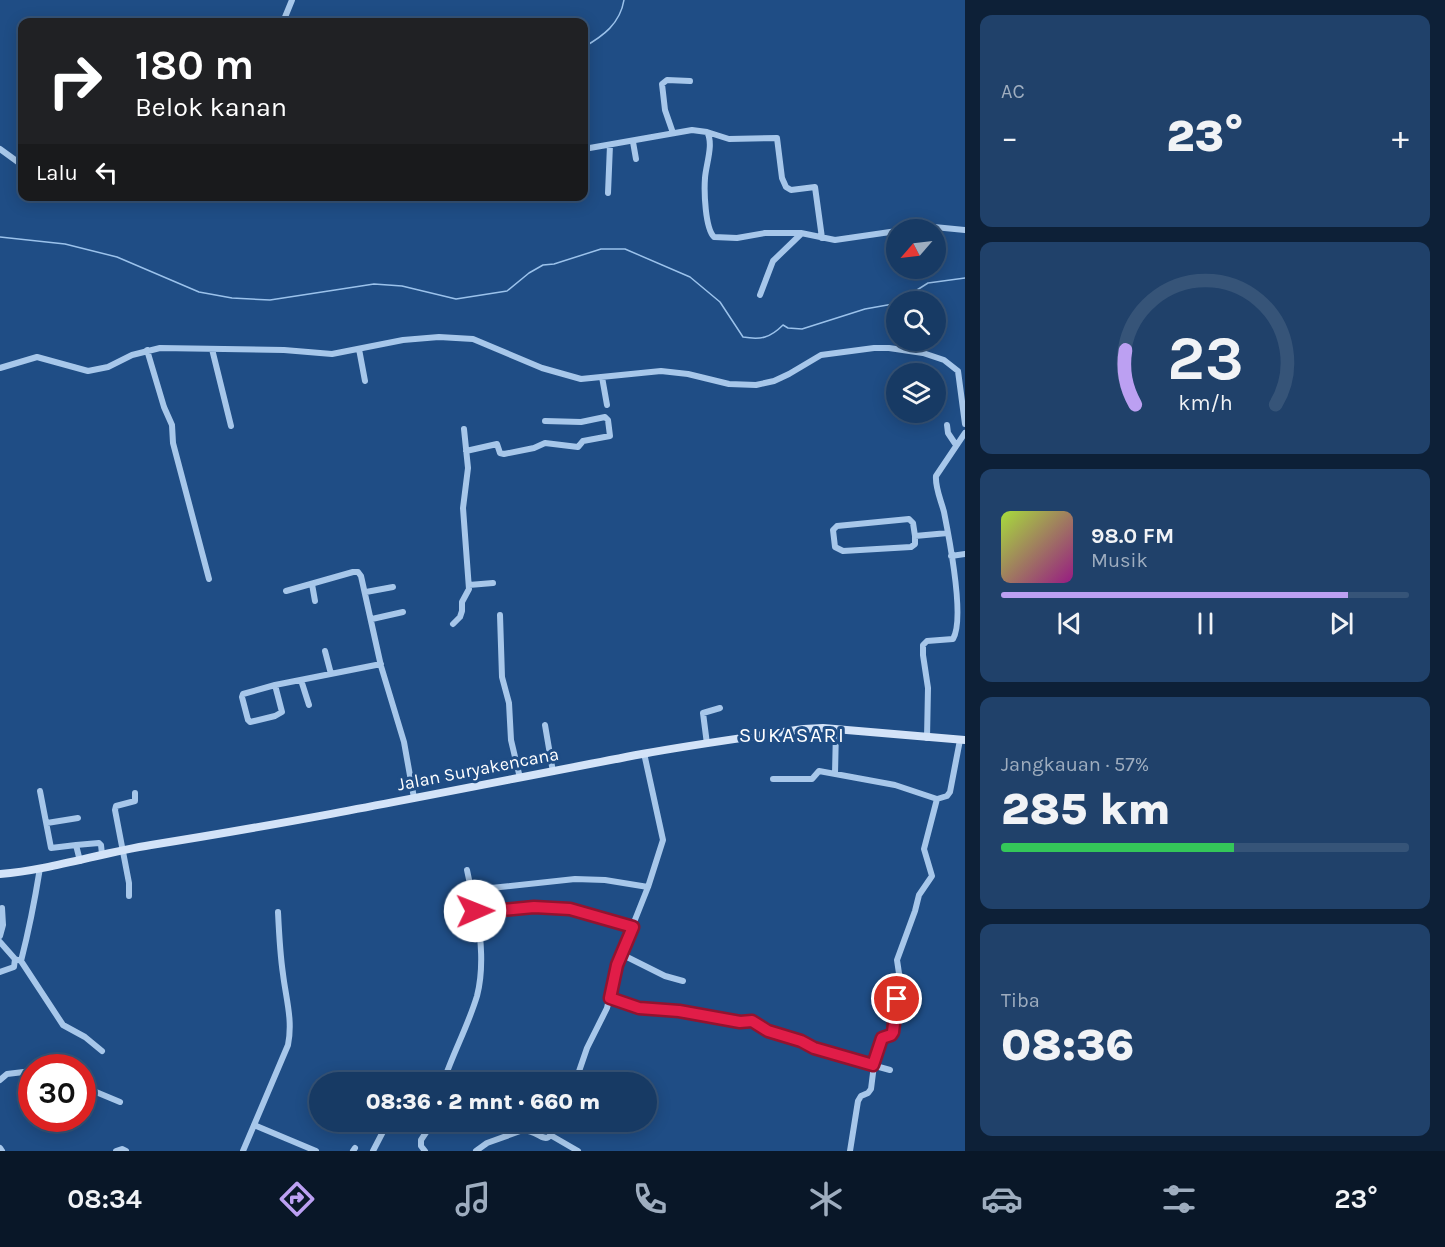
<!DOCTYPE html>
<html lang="id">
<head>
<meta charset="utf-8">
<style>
  :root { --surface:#173a64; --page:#20416a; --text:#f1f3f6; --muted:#9eadbf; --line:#365478; --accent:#bca0f2 }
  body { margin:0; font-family:Karla,sans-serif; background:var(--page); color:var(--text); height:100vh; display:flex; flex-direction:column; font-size:22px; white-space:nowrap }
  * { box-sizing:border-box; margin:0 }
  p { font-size:20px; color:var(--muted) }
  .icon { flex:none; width:33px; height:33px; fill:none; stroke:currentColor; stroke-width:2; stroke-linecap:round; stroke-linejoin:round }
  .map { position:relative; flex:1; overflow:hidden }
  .sheet { display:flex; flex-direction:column; gap:15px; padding:15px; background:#0d2037; width:480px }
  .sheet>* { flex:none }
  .banner { position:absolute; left:18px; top:18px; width:570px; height:183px; border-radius:12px; box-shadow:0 3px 15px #0003,0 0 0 2px var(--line); background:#202124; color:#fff; overflow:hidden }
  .needle { width:39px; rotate:242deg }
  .fabs { position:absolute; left:886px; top:219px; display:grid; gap:12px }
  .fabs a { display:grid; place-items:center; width:60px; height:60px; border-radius:50%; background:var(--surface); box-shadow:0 3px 15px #0003,0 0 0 2px var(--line); font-size:30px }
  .speed { position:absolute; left:18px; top:1054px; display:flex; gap:12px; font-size:30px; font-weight:700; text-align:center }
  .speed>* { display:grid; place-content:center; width:78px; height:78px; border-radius:50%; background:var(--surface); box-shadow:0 3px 15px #0003,0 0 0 2px var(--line); line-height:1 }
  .speed .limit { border:9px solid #d22; background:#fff; color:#111 }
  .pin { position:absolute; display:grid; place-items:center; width:51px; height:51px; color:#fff; margin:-26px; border:3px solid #fff; border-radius:50%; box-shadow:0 2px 6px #0007 }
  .me { position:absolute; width:66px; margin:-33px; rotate:89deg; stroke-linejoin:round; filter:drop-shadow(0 0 4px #0008) }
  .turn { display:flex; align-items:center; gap:21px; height:126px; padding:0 18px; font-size:27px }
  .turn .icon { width:78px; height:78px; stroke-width:2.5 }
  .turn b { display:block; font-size:42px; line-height:51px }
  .then { display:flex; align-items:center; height:57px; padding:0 18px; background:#0003; gap:12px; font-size:22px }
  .big { font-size:45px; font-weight:800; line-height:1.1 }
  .sheet .tile { flex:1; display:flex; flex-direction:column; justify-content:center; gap:9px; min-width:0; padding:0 21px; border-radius:12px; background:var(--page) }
  .sheet .dial { align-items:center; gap:0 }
  .dial svg { height:156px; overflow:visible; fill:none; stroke:var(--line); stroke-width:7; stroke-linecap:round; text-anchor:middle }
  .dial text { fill:var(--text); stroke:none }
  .song { display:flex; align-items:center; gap:18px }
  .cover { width:72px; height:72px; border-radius:9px; background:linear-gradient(135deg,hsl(80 70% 55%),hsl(310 70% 35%)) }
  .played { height:6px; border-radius:3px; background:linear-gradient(90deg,var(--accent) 85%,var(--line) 85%) }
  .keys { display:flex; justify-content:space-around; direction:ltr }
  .heat { display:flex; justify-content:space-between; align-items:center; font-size:33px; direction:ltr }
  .charge { height:9px; border-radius:4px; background:linear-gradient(90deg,#34c759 57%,var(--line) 0) }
  .trip { position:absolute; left:309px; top:1072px; width:348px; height:60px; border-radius:30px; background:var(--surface); box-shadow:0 3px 15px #0003,0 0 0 2px var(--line); font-weight:800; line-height:60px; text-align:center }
  .tab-bar { display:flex; height:96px; justify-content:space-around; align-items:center; background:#091728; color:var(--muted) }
  .tab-bar .icon { width:42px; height:42px }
  .tab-bar .current { color:var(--accent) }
  .tab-bar b { font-size:27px; color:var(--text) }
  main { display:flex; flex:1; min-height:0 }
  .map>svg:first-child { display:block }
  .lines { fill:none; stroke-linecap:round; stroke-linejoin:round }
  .stream { stroke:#9bc2eb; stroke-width:1.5 }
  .street { stroke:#a7c7ea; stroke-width:6 }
  .secondary { stroke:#d3e3f8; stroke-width:8 }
  .route-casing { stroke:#92132f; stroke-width:15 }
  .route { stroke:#e11d48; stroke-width:10 }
  .labels { text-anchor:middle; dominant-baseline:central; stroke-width:6; stroke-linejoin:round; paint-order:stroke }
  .street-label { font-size:18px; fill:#fff; stroke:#1f4d85 }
  .quarter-label { font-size:21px; letter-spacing:1.5px; fill:#fff; stroke:#1f4d85 }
</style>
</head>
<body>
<main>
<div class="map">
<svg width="965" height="1151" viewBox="0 0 965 1151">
  <rect width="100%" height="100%" fill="#1f4d85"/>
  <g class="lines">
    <!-- stream -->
    <path class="stream" d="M584 47C603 36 620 24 624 0
      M0 237 65 244 117 257 199 292 232 298 270 300 374 284 402 286 456 299 507 291 529 273 543 265 554 264 601 249H625L690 277 720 302 743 337C761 340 770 338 783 325L788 328 802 329 865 309 893 304 897 302
      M898 302 928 283 965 278"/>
    <!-- street -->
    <path class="street" d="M283 22 292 0
      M707 132 729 139 777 138 782 178 786 187 791 190 815 187 822 238
      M673 133 665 110 662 84 667 80 690 81
      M633 142 636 159
      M0 149 22 165
      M584 149 692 130 707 132C714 144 706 164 705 178 704 191 705 228 714 237L737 238 765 233H801L835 240 897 231
      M608 193 610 145
      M909 230 934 227 965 230
      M760 295 773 261 801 234
      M212 349 231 426
      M359 349 365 381
      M147 350 164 407 172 425 173 443 209 579
      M0 368 37 357 88 371 108 367 132 355 160 348 284 350 332 354 403 340 439 337 473 339 542 368 581 379 661 371 688 374 729 384 756 385 774 381 789 374 821 355 874 348H889L923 353 944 360 958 371 965 424
      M602 377 607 405
      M947 425 948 433 956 445
      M466 451 497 444 500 453 504 454 534 448 545 443 578 447 583 441 610 436 608 420 605 417 581 422 545 421
      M915 536 913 523 909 519 837 526 833 530 835 547 843 551 911 547 915 544V536L948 533
      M951 556 965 554
      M312 584 315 601
      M469 585 493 583
      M286 591 353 572H358L361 576 381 666 404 742 414 798
      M366 592 393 587
      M500 615 502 677 509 703 511 740 520 778
      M372 619 403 612
      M453 624 460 617 462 611V602L469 589 463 508 468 468 464 429
      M325 651 331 674
      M301 680 309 705
      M275 685 282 712 275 716 250 722 248 720 242 697 243 694 275 685 381 664
      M545 725 553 772
      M927 738 928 688 923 655V645L927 641 953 639C965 619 949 537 944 512 941 500 935 488 936 476L965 433
      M707 744 703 713 720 708
      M835 774 836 729
      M773 779H812L819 771 895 785 937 799
      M40 791 51 848 76 845 80 861
      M47 823 78 818
      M76 845 99 843 101 845 102 854
      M40 868C35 899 29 930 21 961L63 1025 85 1037 102 1051
      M467 870 475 908 477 912 534 907 570 909 633 927
      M472 890 575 879 605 880 648 887
      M129 896V883L115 810 116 806 135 801V793
      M0 936 3 925 2 908
      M0 942 15 959
      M621 954 665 976 683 981
      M0 972 14 967 15 959 21 961
      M610 998 639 1008 679 1011 740 1022 752 1021 768 1031 801 1041 814 1049 890 1070
      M44 1068 52 1066 60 1068
      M82 1078 92 1083 93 1089 96 1092 120 1102
      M0 1080 7 1074 32 1071
      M443 1083C453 1053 468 1026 477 996 484 969 481 939 477 912
      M575 1083 587 1048 607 1008 617 965 648 887 663 840 644 753
      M505 1122 514 1125 520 1130
      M473 1124 487 1122
      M254 1125 316 1151
      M552 1136 578 1151
      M0 1148 2 1151
      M116 1151 122 1149 126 1151
      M243 1151 288 1045C293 1020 286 999 283 974 280 954 279 933 278 912
      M353 1151 355 1148
      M373 1151 388 1122
      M425 1151 421 1146V1140L433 1122
      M476 1151 487 1143 523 1130C544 1132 546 1151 557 1122
      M850 1151 858 1101 861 1096 868 1093 871 1089 874 1065 882 1038 891 1035 893 1032 900 980 897 960 915 911 919 895 932 876 924 849 937 799 947 796 950 792 960 740"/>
    <!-- secondary -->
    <path class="secondary" d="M0 874C51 870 100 853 151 845 316 819 479 785 642 754 696 744 750 737 804 729L823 728 965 740"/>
  </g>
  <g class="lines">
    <!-- route casing -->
    <g class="route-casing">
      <path id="route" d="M475 911 482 912 534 907 570 909 633 927 617 965 610 998 639 1008 679 1011 740 1022 752 1021 768 1031 801 1041 814 1048 873 1065 882 1038 891 1035 893 1032 897 999"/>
    </g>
    <!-- route -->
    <use href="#route" class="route"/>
  </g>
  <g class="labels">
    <!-- street labels -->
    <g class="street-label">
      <text transform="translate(478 769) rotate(-11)">Jalan Suryakencana</text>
    </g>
    <!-- quarter labels -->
    <g class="quarter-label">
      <text x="792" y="735">SUKASARI</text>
    </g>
  </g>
</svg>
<div class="fabs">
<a><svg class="needle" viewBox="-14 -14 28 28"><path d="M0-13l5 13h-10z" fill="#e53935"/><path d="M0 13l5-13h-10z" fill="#9eadbf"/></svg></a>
<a><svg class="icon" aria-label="search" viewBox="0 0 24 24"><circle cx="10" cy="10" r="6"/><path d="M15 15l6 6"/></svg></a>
<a><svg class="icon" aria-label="layers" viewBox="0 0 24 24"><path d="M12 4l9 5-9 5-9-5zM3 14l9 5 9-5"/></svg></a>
</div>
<div class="speed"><div class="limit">30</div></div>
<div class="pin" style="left:897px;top:999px;background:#d93025"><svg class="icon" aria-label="arrive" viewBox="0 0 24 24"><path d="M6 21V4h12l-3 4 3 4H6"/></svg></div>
<svg class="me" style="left:475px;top:911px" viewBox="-20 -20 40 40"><circle r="19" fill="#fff"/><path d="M0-13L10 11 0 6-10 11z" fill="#e11d48"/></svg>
<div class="trip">08:36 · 2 mnt · 660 m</div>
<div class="banner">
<div class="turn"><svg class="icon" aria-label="right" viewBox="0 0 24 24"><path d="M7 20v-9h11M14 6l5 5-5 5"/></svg><div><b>180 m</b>Belok kanan</div></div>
<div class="then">Lalu<svg class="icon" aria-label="left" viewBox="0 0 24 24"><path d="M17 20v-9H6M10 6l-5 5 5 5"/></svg></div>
</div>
</div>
<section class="sheet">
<div class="tile"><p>AC</p>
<div class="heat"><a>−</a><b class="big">23°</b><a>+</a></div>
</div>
<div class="tile dial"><svg viewBox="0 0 100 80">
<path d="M14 69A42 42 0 1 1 86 69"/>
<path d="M14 69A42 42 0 0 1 9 41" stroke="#bca0f2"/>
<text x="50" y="56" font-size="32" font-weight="700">23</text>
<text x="50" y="72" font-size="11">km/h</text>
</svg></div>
<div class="tile">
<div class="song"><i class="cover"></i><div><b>98.0 FM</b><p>Musik</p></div></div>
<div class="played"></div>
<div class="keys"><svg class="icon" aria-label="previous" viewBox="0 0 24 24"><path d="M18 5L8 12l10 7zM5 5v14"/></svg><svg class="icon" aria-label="pause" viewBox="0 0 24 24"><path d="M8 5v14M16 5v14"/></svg><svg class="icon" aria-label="next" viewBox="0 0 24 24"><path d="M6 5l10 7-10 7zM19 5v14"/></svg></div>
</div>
<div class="tile"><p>Jangkauan · 57%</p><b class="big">285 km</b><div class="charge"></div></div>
<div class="tile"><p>Tiba</p><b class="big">08:36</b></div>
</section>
</main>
<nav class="tab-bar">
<b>08:34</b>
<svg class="icon current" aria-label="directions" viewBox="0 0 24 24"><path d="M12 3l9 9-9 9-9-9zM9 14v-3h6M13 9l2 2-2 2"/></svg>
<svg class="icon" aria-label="music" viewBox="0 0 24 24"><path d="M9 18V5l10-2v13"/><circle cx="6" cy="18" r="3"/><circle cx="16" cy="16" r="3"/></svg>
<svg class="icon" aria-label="phone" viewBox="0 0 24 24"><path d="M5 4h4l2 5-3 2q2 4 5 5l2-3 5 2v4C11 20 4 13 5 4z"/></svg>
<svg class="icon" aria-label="climate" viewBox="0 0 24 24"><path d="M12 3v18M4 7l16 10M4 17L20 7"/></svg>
<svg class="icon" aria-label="car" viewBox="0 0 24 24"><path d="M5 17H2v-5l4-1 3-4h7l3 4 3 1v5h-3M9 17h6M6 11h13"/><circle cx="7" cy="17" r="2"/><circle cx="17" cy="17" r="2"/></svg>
<svg class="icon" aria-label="filters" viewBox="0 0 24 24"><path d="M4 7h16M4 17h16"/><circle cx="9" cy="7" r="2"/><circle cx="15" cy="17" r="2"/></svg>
<b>23°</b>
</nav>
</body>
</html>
